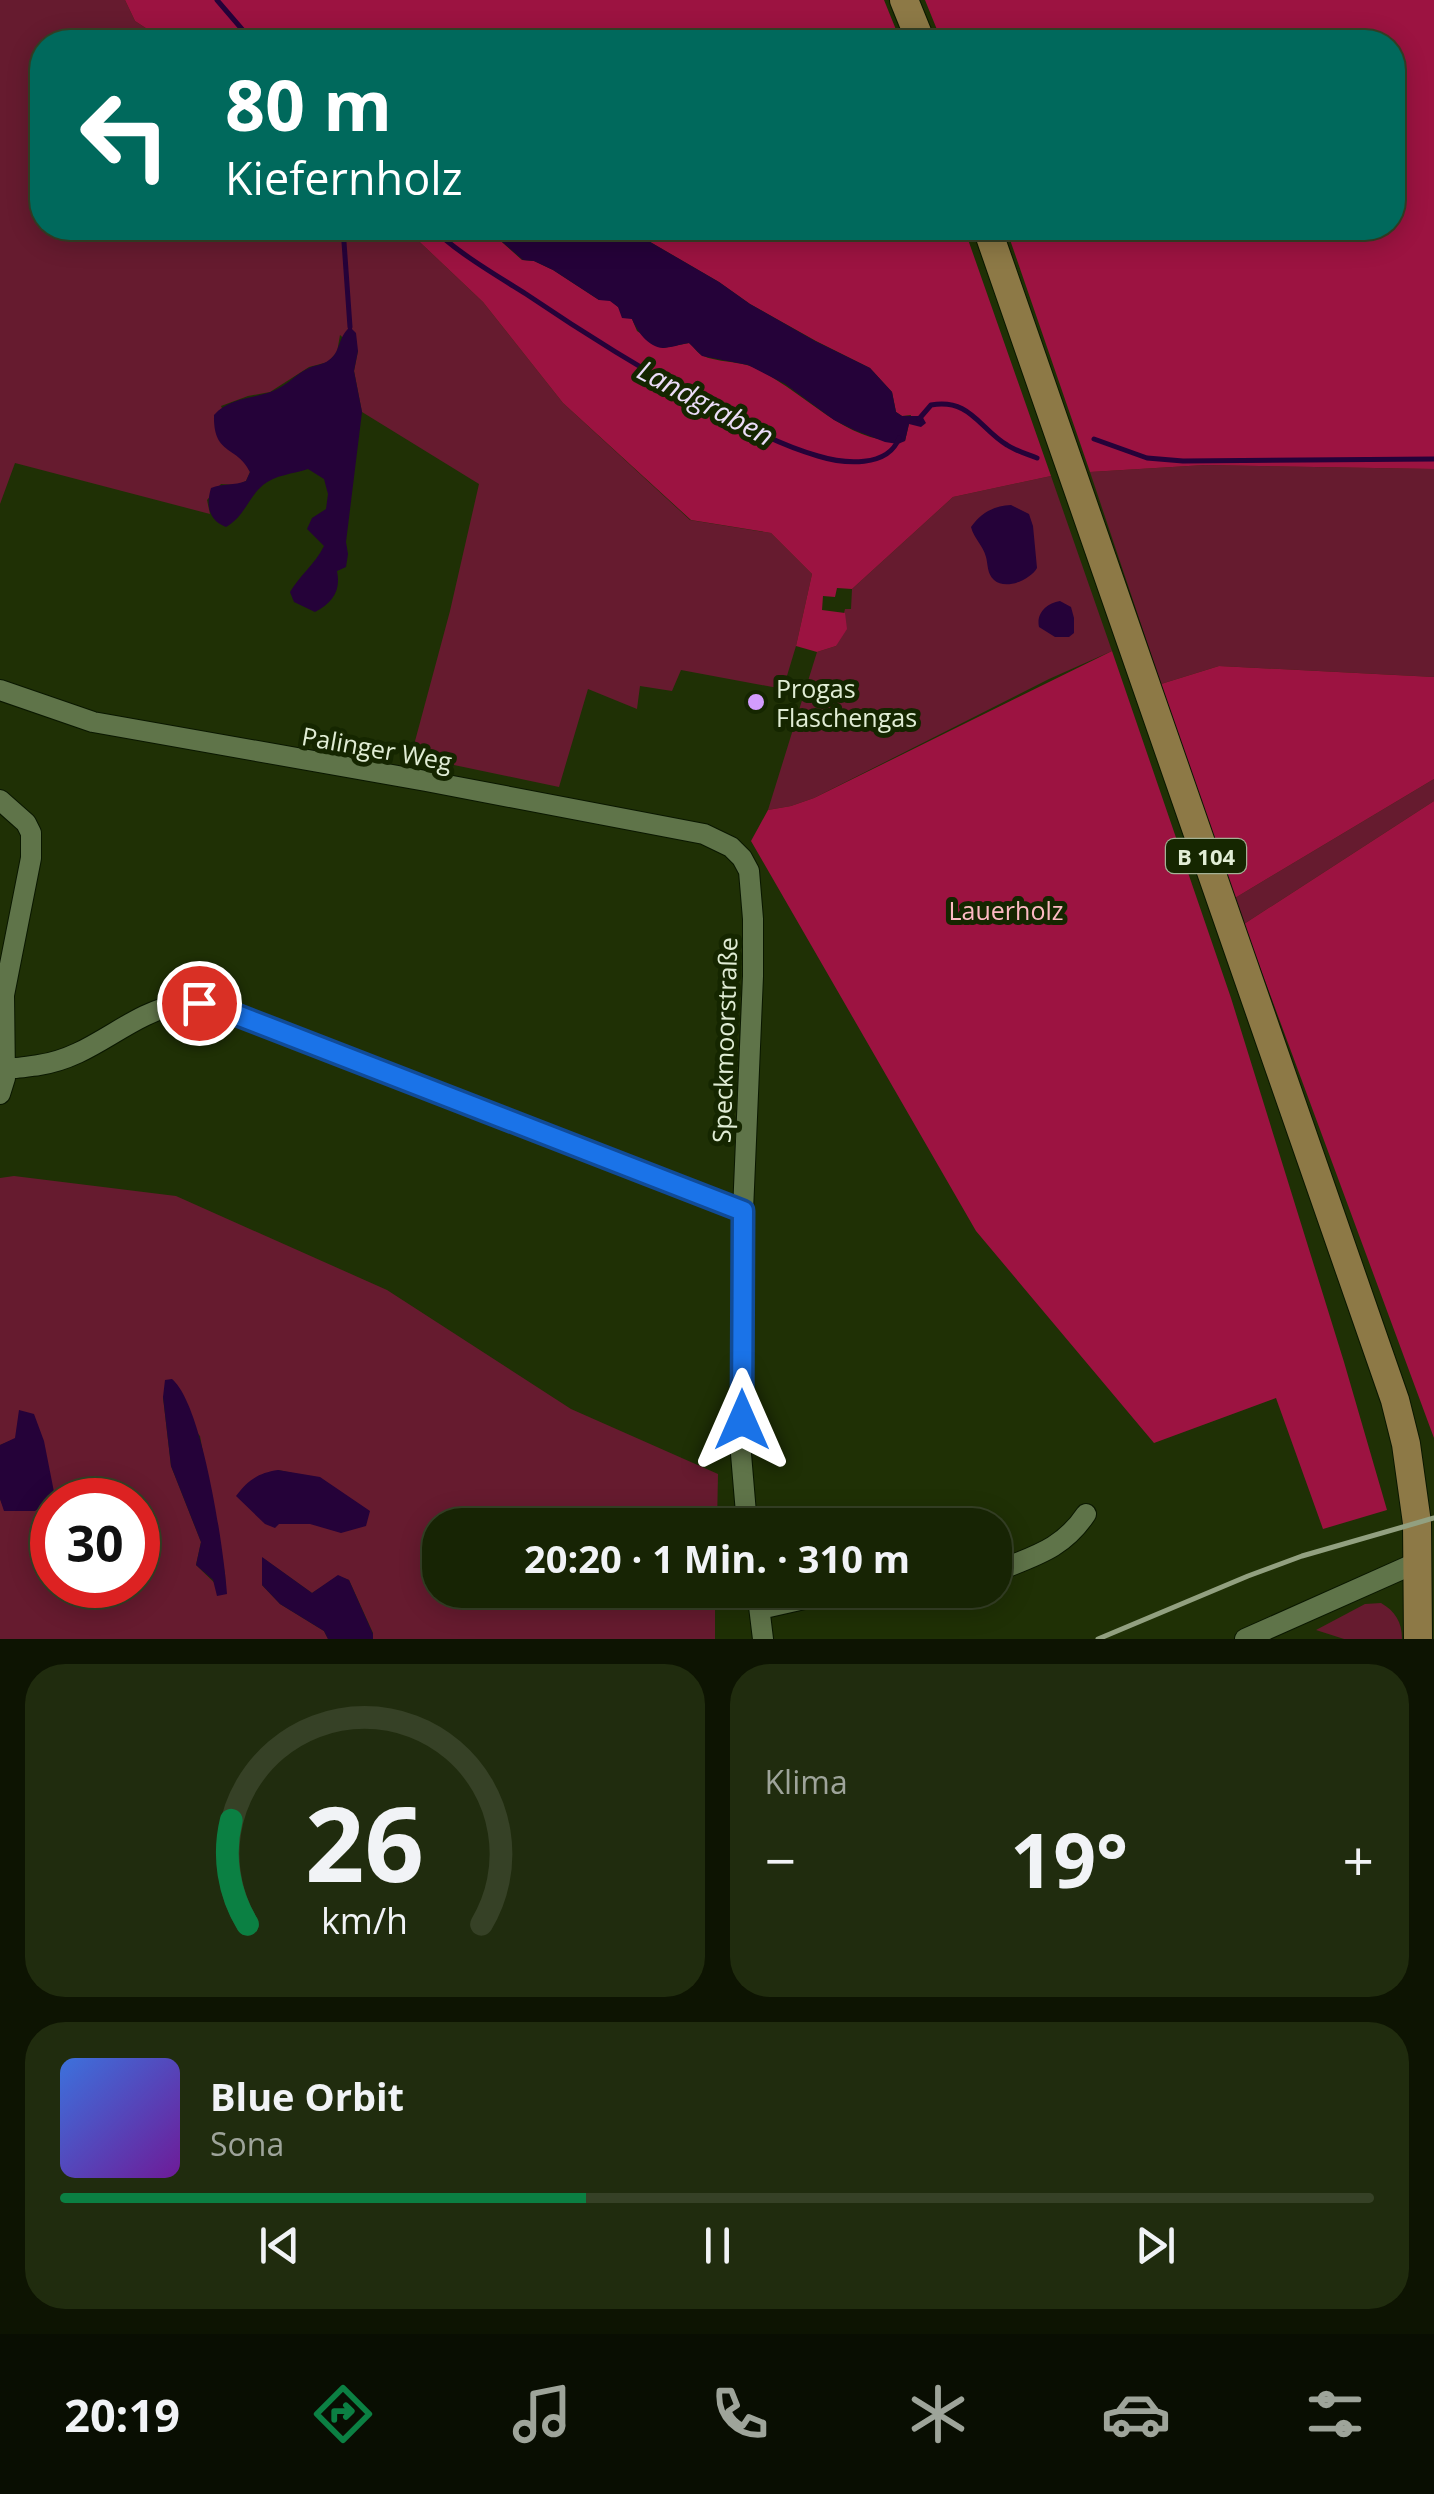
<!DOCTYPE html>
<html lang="de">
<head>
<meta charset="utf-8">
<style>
  :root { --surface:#172404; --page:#202c0e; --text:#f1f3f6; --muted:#9ea49a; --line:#364126; --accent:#0b8043 }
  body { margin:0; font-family:"Open Sans",sans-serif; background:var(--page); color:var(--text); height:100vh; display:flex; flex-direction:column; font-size:38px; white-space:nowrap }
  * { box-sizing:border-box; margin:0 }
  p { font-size:32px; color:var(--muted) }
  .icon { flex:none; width:55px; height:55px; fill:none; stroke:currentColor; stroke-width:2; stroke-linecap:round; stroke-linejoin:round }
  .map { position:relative; height:1639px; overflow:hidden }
  .side { display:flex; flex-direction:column; gap:25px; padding:25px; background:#0d1402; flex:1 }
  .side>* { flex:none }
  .hud { position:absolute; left:30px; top:30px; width:1375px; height:210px; border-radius:40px; box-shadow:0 5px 25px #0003,0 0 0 2px var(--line); background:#00695c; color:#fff; overflow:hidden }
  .speed { position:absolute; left:30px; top:1478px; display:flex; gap:20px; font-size:50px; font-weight:700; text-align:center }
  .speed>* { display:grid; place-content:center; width:130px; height:130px; border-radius:50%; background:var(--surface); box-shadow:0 5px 25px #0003,0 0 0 2px var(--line); line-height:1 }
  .speed .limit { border:15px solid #d22; background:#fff; color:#111 }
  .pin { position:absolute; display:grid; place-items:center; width:85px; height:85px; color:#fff; margin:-42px; border:5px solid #fff; border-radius:50%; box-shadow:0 2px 10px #0007 }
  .me { position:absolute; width:110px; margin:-55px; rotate:0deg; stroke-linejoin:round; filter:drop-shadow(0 0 8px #0008) }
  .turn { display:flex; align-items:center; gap:35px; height:210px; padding:0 30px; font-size:45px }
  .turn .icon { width:130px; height:130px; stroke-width:2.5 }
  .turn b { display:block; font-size:70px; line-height:85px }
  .big { font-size:75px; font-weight:700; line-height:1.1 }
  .side .card { flex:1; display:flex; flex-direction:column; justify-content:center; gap:15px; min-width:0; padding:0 35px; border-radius:40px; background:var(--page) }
  .side .dial { align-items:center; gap:0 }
  .dial svg { height:260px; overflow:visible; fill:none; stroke:var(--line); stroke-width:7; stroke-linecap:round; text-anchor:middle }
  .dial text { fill:var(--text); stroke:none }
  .song { display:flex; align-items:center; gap:30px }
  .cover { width:120px; height:120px; border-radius:15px; background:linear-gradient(135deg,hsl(220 70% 55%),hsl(280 70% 35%)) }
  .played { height:10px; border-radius:5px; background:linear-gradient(90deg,var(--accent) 40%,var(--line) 40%) }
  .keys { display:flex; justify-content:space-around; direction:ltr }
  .heat { display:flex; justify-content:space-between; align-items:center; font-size:55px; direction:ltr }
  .side .tiles { flex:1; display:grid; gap:25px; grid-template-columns:1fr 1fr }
  .card:last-child { grid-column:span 2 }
  .trip { position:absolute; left:422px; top:1508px; width:590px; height:100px; border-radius:40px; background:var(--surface); box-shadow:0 5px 25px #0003,0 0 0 2px var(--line); font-weight:700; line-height:100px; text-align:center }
  .dock { display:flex; height:160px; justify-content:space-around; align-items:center; background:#090e02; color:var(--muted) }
  .dock .icon { width:70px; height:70px }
  .dock .current { color:var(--accent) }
  .dock b { font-size:45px; color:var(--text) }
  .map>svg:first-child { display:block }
  .green { fill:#661b2f; fill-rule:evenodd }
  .forest { fill:#9c1341 }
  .water { fill:#250239 }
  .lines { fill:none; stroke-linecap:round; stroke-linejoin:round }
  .stream { stroke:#250239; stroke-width:5 }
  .minor-casing { stroke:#0a1700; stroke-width:22 }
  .major-casing { stroke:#0a1700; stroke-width:30 }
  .minor { stroke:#5f7449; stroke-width:20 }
  .major { stroke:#8d7946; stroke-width:28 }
  .rail { stroke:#92a080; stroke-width:5 }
  .route-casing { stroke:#114b97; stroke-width:25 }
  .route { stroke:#1a73e8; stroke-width:18 }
  .poi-dot { fill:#d39cfd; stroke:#152600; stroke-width:4 }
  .labels { text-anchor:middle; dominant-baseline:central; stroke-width:10; stroke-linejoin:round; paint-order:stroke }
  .shield { fill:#152600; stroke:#a4b195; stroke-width:2.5 }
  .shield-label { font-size:22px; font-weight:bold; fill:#e1edd5 }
  .poi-label { font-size:25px; fill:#e1edd5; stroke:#152600; text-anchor:start }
  .street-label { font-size:25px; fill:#e1edd5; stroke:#152600 }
  .park-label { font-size:25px; fill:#febac3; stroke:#152600 }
  .water-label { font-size:28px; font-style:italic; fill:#ecddf9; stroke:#152600 }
</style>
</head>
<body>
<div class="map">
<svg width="1434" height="1639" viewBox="0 0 1434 1639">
  <rect width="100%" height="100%" fill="#1f3005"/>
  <!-- green -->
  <path class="green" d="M0 0H125L135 21 167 42H42V228H405L483 302 563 403 690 520 771 533 812 574 796 646 783 689 681 670 672 691 640 686 637 709 588 689 559 787 411 756 450 611 479 484 362 412 354 371 358 351 340 335 337 352 328 362 309 367 270 392 248 396 221 406 250 472 246 481 236 485 221 484 207 500 210 514 15 463 0 504Z
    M1205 465 1434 469V677L1219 666 1161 684 1090 472Z
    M1051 476 1112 651 1049 679 814 798 791 806 768 810 817 652 836 646 845 609H851L852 589 953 497Z
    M1434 779V801L1244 924 1235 898Z
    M14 1176 176 1196 387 1290 571 1409 718 1474 717 1525H440V1590H715V1639H373V1633L349 1580 338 1576 312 1593 263 1558 262 1585 280 1604 324 1631 328 1639H0V1499L5 1511 15 1439 0 1445V1178ZM163 1397 200 1436 225 1574 226 1594 196 1565 201 1542 171 1466ZM278 1470 297 1474 310 1524H279ZM52 1500H138V1585H52Z
    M1381 1603C1395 1611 1402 1622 1402 1639H1344L1316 1630 1365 1604Z"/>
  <!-- forest -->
  <path class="forest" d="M125 0H884L901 42H167L135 21Z
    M925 0H1434V469L1205 465 1090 472 1006 228H1392V42H942Z
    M405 228H486L522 260 534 261 553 270 599 300H610L632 319 637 331 663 348 689 343C693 346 696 351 700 354 711 362 738 361 753 367 804 390 845 445 905 441L911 415 902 416 896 412 892 392 870 368 816 341 750 304 719 282 633 232 608 228H964L1051 476 953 497 852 589 837 588 835 597 823 596 822 610 845 613 847 629 836 646 817 652 796 646 812 574 771 533 691 520 563 403 483 302Z
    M1112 651 1231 998 1344 1362 1387 1510 1323 1529 1276 1398 1154 1443 976 1231 751 841 768 810 791 806 814 798Z
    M1219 666 1434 677V779L1235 898 1161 684Z
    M1434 801V1438L1244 924Z"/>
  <!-- water -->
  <path class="water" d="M486 228H608L633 232 719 282 750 304 815 341 870 368 892 392 896 412 902 416H922L926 423 921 427 909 424 905 441 898 444 885 442 854 430 834 420 785 384 748 365 702 356 689 343C681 344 670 348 663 348 648 347 637 331 632 319L622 318 618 307 610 301 599 300 553 270 534 261 523 260Z
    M350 327 356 333 358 351 354 371 362 412 346 542 348 554 346 567 337 571C341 591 333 602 315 612L294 602 290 592C300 575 315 564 324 546L307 529 312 518 326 509 328 494 324 479 308 469C293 474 275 475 263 485 247 499 245 516 226 527 208 520 206 505 211 488 223 483 234 486 246 481L250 472C237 445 213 456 214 415 230 397 253 399 273 391 286 386 295 375 307 369 314 365 323 365 329 360 341 352 337 338 350 327Z
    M1011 505 1029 514 1033 526 1037 568C1031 579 1006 591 994 580 987 574 988 564 986 557 983 545 974 539 971 527 981 513 993 506 1011 505Z
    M1060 601 1071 607 1074 618V633L1069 637H1055L1039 627C1036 613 1047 603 1060 601Z
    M172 1379C203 1405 224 1551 227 1594L217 1596 213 1580 196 1565 201 1542 171 1466 163 1397 165 1380Z
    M19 1410 34 1414 44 1441 55 1497 35 1511H4L0 1499V1445L15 1438Z
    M278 1470 320 1477 370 1511 366 1526 341 1533 310 1524H279L275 1528 265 1524 236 1496C248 1480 258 1473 278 1470Z
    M262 1557 312 1593 338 1575 349 1580 373 1634V1639H328L324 1631 280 1604 262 1585Z"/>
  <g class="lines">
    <!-- stream -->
    <path class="stream" d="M217 0 253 42
      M343 228 350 327
      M433 228C453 250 499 277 526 294 585 334 645 371 708 406 743 425 779 445 818 456 844 464 888 468 899 438
      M919 419 931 405C970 398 979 428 1007 445 1016 451 1027 454 1037 458
      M1094 439 1147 458 1183 461 1434 459"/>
    <!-- minor casing -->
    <g class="minor-casing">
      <path id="minor" d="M0 690 93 722 426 781 704 834 731 847 742 858 749 871 753 919V976L743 1211 741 1454 747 1525
        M0 800 26 823 31 833V858L4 995 5 1078 0 1094
        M0 1066C13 1070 25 1067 39 1065 94 1057 128 1013 180 1004 194 1001 206 1005 219 1008L743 1211
        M995 1572C1033 1556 1062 1550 1086 1514
        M757 1590 763 1639
        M895 1590 936 1596 954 1590
        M760 1609 844 1590
        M1245 1639 1418 1562"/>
    </g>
    <!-- major casing -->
    <g class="major-casing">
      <path id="major" d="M904 0 921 42
        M987 228 1395 1400 1406 1444 1417 1523 1418 1639"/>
    </g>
    <!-- minor -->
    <use href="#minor" class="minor"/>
    <!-- major -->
    <use href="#major" class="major"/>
    <!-- rail -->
    <path class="rail" d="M1098 1639 1248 1576 1302 1556 1434 1518"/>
  </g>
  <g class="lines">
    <!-- route casing -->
    <g class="route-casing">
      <path id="route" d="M199 1003 219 1008 743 1211 742 1420"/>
    </g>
    <!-- route -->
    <use href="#route" class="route"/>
  </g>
  <!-- markers -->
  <circle class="poi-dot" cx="756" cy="702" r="10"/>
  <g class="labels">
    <!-- shield labels -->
    <rect class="shield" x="1166" y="839" width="80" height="34" rx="8"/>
    <g class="shield-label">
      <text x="1206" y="856">B 104</text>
    </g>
    <!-- poi labels -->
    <g class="poi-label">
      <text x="776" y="688">Progas<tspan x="776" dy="29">Flaschengas</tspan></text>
    </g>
    <!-- street labels -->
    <g class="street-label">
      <text transform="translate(377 748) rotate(10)">Palinger Weg</text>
      <text transform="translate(724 1040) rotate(-88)">Speckmoorstraße</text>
    </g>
    <!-- park labels -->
    <g class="park-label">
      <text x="1006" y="910">Lauerholz</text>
    </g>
    <!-- water labels -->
    <g class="water-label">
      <text transform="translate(706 402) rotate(28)">Landgraben</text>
    </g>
  </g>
</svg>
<div class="speed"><div class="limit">30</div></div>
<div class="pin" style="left:199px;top:1003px;background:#d93025"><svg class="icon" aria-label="arrive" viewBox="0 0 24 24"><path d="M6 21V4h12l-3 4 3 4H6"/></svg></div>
<svg class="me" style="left:742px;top:1420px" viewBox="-20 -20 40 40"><path d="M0-17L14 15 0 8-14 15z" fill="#1a73e8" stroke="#fff" stroke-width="4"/></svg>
<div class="trip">20:20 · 1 Min. · 310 m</div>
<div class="hud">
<div class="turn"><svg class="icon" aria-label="left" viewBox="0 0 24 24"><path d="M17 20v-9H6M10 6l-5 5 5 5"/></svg><div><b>80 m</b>Kiefernholz</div></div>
</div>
</div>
<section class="side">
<div class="tiles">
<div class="card dial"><svg viewBox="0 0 100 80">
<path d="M14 69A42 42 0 1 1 86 69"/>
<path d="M14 69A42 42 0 0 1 9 37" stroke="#0b8043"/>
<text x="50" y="56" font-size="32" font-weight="700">26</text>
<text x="50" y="72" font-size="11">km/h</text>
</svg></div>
<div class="card"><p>Klima</p>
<div class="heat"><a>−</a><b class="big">19°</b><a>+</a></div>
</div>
<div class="card">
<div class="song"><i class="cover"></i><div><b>Blue Orbit</b><p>Sona</p></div></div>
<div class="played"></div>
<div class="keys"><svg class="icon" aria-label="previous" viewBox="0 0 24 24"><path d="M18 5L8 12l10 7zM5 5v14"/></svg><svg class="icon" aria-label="pause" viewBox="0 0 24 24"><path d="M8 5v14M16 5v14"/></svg><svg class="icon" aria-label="next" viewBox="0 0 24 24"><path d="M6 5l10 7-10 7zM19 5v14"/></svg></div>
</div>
</div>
</section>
<nav class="dock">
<b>20:19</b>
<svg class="icon current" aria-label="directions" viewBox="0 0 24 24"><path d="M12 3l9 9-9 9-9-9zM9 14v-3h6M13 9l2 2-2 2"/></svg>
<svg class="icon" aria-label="music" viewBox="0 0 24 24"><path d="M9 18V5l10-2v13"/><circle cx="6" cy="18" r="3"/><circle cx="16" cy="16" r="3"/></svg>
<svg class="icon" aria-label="phone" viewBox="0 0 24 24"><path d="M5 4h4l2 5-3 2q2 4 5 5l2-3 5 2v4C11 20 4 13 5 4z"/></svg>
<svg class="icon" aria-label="climate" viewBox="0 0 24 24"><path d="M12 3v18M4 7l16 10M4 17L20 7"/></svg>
<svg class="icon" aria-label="car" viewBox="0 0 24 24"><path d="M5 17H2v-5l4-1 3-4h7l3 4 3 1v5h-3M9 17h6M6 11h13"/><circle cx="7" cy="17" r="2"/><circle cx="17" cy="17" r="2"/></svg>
<svg class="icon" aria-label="filters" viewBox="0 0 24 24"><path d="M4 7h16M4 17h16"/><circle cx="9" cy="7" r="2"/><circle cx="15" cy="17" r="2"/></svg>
</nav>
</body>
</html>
